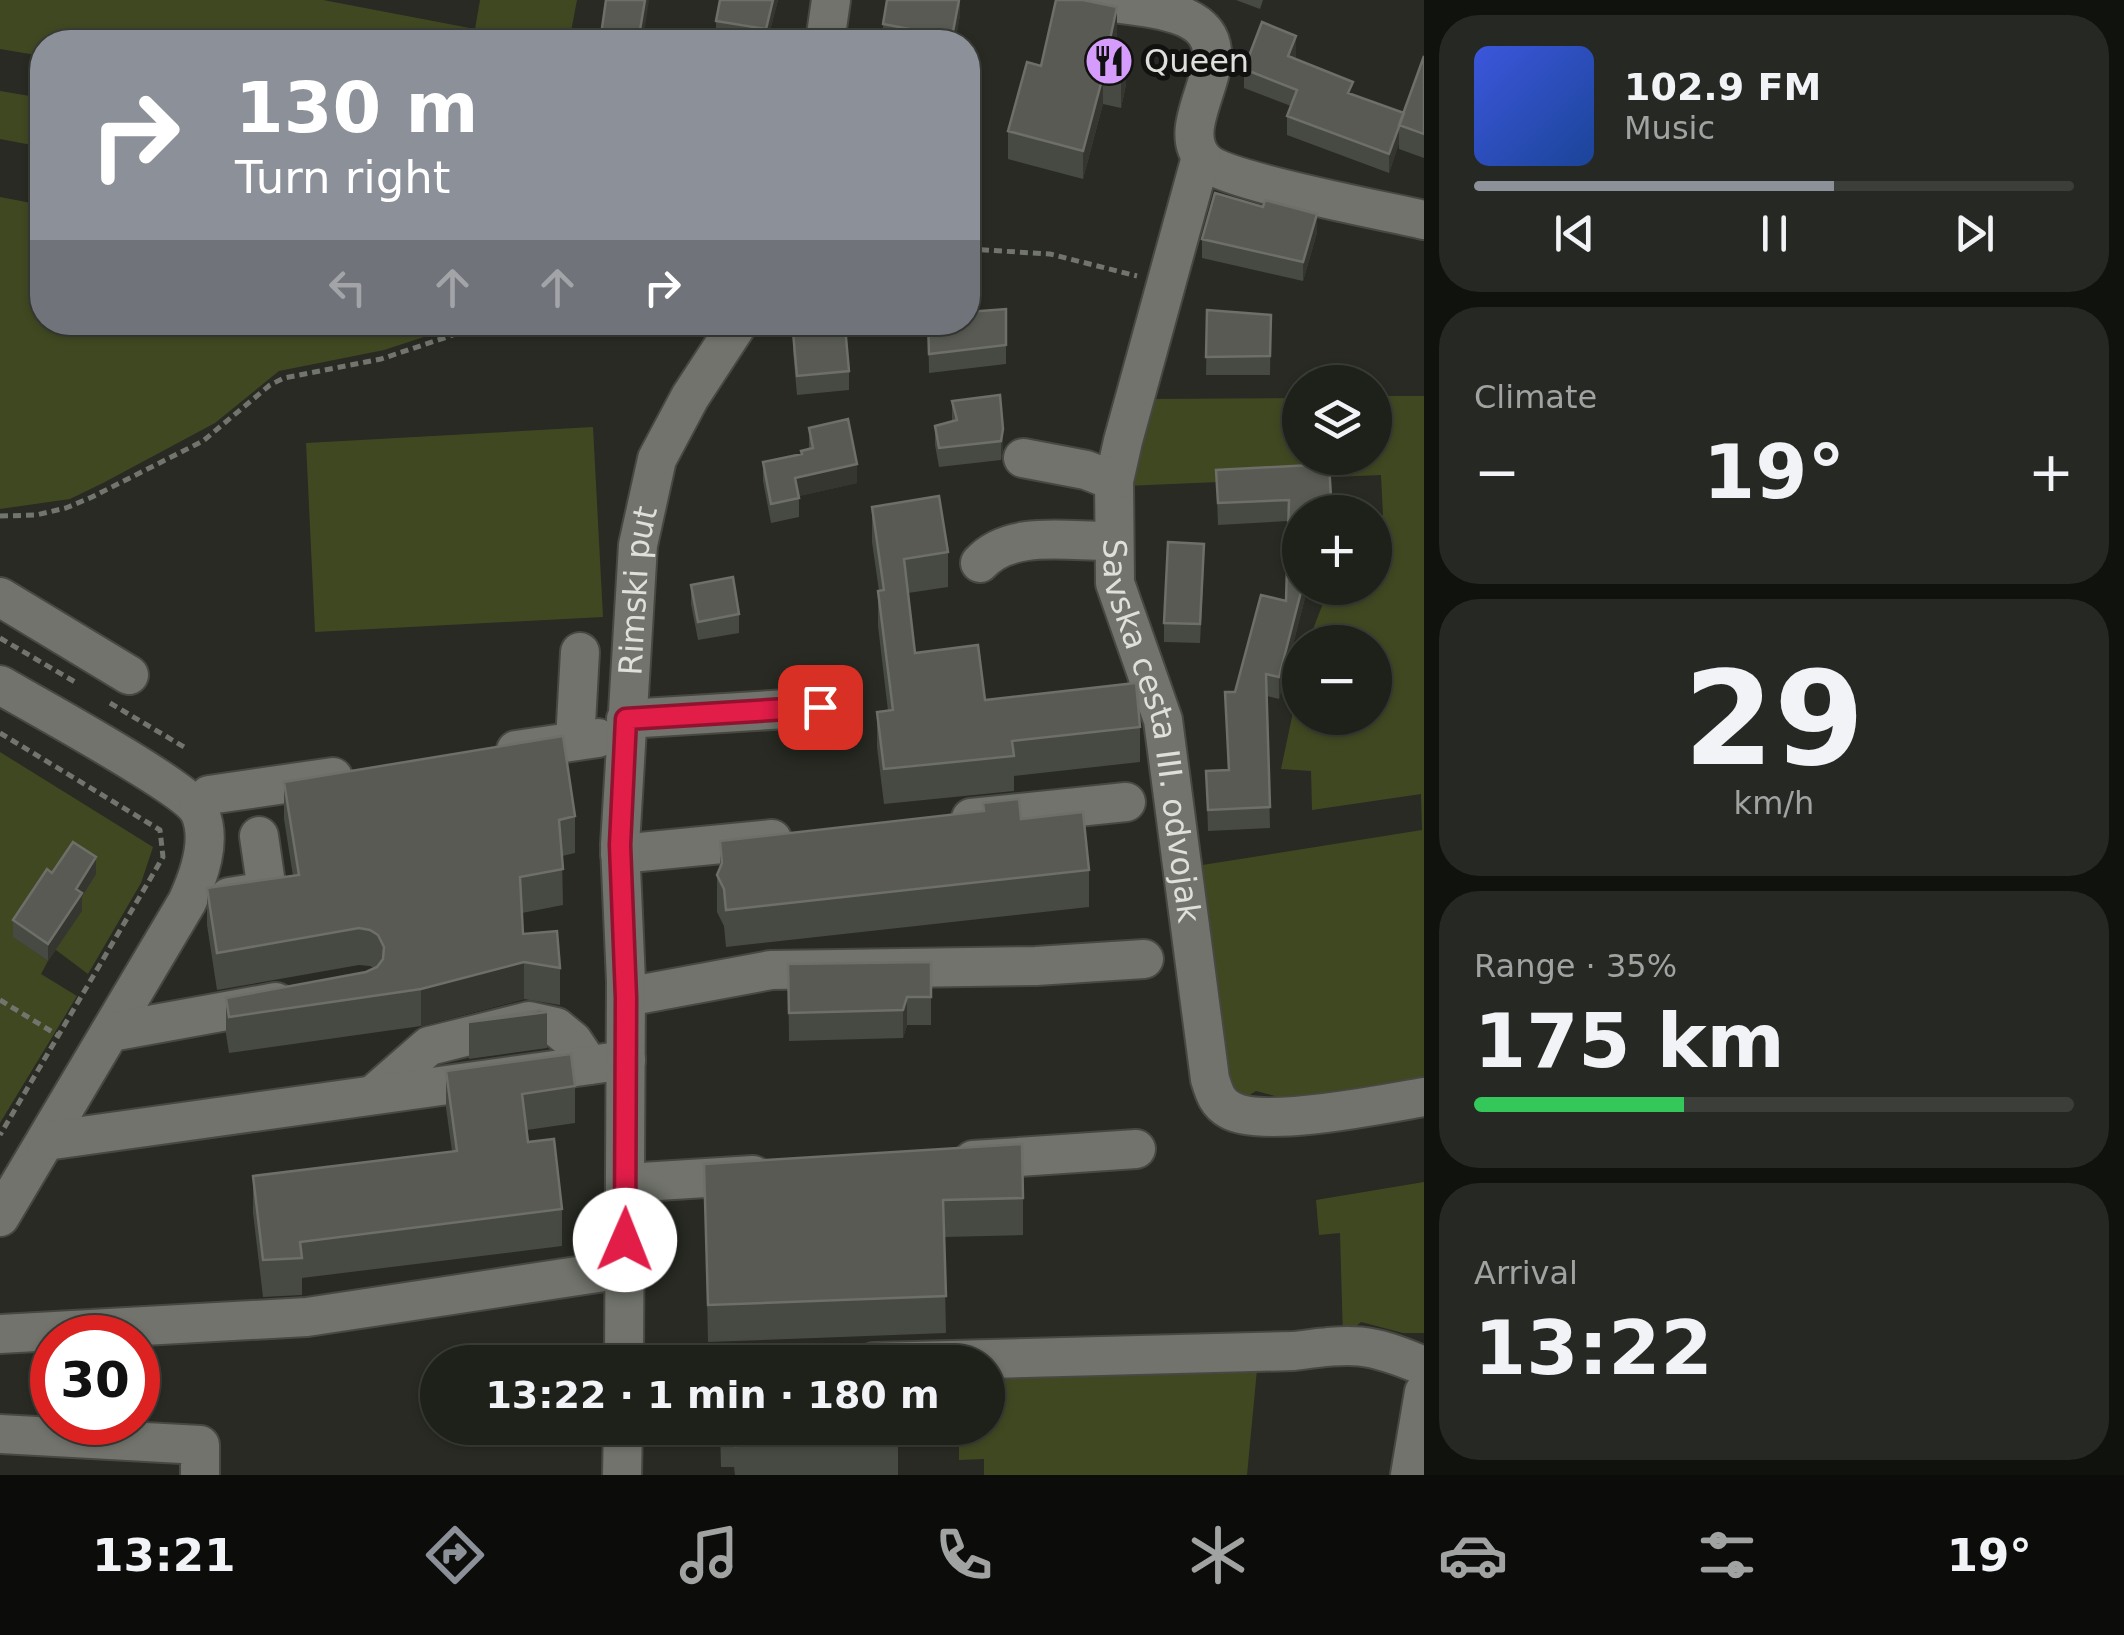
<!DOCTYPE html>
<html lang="en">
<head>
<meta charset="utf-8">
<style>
  :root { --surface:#1e201a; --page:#262823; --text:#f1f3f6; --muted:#a1a3a2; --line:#3c3e39; --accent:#8c9099 }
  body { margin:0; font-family:"DejaVu Sans",sans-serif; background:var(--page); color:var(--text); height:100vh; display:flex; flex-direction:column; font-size:38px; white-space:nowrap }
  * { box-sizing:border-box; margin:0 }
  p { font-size:32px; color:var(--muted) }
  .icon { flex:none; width:55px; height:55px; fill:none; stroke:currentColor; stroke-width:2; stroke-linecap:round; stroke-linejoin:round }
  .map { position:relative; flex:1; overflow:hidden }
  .sheet { display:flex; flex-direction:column; gap:15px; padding:15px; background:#10120e; width:700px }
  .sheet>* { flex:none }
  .guide { position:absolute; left:30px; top:30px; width:950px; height:305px; border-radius:40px; box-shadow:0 2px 8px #0004,0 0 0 2px var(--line); background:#8c9099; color:#fff; overflow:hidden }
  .buttons { position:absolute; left:1282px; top:365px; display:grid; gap:20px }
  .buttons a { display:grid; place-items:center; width:110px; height:110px; border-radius:50%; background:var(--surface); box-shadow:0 2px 8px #0004,0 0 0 2px var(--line); font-size:50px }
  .speed { position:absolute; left:30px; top:1315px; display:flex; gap:20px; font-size:50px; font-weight:700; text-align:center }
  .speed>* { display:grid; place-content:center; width:130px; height:130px; border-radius:50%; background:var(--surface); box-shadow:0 2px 8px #0004,0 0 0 2px var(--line); line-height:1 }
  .speed .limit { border:15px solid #d22; background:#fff; color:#111 }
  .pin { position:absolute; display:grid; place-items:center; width:85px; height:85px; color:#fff; margin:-42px; border-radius:20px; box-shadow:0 5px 15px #0006 }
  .me { position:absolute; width:110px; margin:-55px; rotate:1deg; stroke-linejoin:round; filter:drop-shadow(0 0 8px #0008) }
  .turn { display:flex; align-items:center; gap:35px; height:210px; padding:0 40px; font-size:45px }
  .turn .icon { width:130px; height:130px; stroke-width:2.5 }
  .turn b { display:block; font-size:70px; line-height:85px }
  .lanes { display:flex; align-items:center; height:95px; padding:0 40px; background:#0003; justify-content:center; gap:50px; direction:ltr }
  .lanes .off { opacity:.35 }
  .big { font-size:75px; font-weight:700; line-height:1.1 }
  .sheet .tile { flex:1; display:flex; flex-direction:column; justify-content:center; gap:15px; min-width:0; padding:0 35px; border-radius:40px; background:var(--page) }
  .sheet .dial { align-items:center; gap:0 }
  .dial b { font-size:130px; line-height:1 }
  .song { display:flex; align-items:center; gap:30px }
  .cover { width:120px; height:120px; border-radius:15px; background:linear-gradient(135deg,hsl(230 70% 55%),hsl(220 70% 35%)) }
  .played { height:10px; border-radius:5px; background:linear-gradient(90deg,var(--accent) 60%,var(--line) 60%) }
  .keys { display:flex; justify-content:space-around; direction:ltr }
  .heat { display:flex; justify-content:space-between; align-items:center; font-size:55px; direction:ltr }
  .charge { height:15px; border-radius:8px; background:linear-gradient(90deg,#34c759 35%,var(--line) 0) }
  .trip { position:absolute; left:420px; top:1345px; width:585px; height:100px; border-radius:50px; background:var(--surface); box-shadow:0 2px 8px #0004,0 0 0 2px var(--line); font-weight:700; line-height:100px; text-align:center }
  .tab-bar { display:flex; height:160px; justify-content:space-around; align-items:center; background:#0c0d0a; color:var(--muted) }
  .tab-bar .icon { width:70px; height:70px }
  .tab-bar .active { color:var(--accent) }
  .tab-bar b { font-size:45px; color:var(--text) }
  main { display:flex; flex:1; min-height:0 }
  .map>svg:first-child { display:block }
  .green { fill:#404822 }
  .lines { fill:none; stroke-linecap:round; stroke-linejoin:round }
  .minor-casing { stroke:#474842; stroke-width:42 }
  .path { stroke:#72746e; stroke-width:5; stroke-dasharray:8 5; stroke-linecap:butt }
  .minor { stroke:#71736c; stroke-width:38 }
  .wall { fill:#474943 }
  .shaded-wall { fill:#34362f }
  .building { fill:#585a53; stroke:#6d6f68; stroke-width:2.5 }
  .route-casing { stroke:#92132f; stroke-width:25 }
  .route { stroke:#e11d48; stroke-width:18 }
  .labels { text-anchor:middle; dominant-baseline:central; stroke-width:10; stroke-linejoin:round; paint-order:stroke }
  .poi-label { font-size:32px; fill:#dfe0dc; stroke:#11120f; text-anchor:start }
  .street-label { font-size:32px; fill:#dfe0dc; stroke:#11120f }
</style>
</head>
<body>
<main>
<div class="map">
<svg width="1424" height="1475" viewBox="0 0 1424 1475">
  <rect width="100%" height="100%" fill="#282a23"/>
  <!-- green -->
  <path class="green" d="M0 0H323L475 29 480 0H577L569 42H42V56L0 49Z
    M0 91 42 98V147L0 139Z
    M0 197 42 205V322L467 323 384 350 279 371 215 423 103 483 70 499 0 509Z
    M1375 396H1424V1085L1290 1104 1282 1098 1256 1091 1245 1098 1227 1085 1196 866 1422 830 1421 794 1312 810 1311 771 1281 769 1300 679V718H1375V642H1308L1329 588H1375V516L1383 515 1381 475 1125 486 1147 399 1300 398V458H1375Z
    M593 427 603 617 315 632 306 443Z
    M0 752 153 847 141 883 88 974 56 950 14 937 48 961 41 974 77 996 0 1123Z
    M1424 1182V1333H1403L1361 1322 1343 1338 1340 1233 1319 1235 1316 1200Z
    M1258 1359 1247 1475H984V1459L959 1460V1428H988V1367Z"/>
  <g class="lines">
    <!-- minor casing -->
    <g class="minor-casing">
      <g id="minor">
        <path d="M1093 0C1122 5 1156 6 1184 17 1254 48 1167 120 1204 160 1223 181 1386 211 1424 220"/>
        <path d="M825 42 831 0"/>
        <path id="s1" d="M1201 157 1123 441 1114 481 1115 583 1163 720 1210 1079C1214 1092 1217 1103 1230 1110 1263 1129 1383 1104 1424 1097"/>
        <path d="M1023 458 1086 470 1114 481"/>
        <path d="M980 563C1011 529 1070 542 1112 541"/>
        <path d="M0 597 129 675"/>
        <path d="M0 685C33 704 189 789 200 813 212 841 199 876 187 902L0 1217"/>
        <path d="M626 719 820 707"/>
        <path d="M575 741 580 652"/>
        <path d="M516 750 598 738"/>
        <path d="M199 809 209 795 333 777"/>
        <path d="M971 818 1126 802"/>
        <path d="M620 854 772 839"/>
        <path d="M229 897 267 891 259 836"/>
        <path d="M626 997 771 970 1036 966 1144 959"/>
        <path d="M111 1032 276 1002"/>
        <path d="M374 1094 429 1046 529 1021 556 1027 573 1041 589 1065"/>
        <path d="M46 1141 626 1060"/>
        <path d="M973 1160 1136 1149"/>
        <path d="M626 1183 753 1175"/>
        <path d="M0 1334 307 1317 624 1269"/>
        <path id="s2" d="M624 1362 626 982 620 845 638 545 657 459 690 397 739 322"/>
        <path d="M874 1362 1294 1351C1354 1343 1367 1342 1424 1366"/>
        <path d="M0 1434 200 1445V1475"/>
        <path d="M622 1475 623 1428"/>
        <path d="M1410 1475 1424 1392"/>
      </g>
    </g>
    <!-- path -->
    <path class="path" d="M968 249 1050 254 1137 276
      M0 516 36 515 66 508 92 497 203 441 270 385 284 378 381 359 492 322
      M0 638 75 682
      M110 703 184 747
      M0 733 160 830 163 857 0 1135
      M0 1000 59 1036"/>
    <!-- minor -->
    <use href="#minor" class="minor"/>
  </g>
  <!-- wall -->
  <path class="wall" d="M720 0H778L767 42H730L716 40V21Z
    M960 0V15L955 42H883V24Z
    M1236 0H1263L1260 9Z
    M1117 36 1113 54 1126 85 1121 108 1103 104 1083 179 1008 159V131L1041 66Z
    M1296 55 1295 59 1353 95 1404 113 1424 56V158L1399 149V143L1389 173 1287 135V116L1291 106 1244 88V69Z
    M1317 233 1303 281 1202 258V239Z
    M1006 309V364L929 373 928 322Z
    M1207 310 1271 315 1270 375H1206Z
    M793 332 849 371V390L797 395 793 351Z
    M1000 395 1003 448 1001 460 939 467 935 445V426L952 421V401Z
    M809 428 857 483 799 496V517L771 523 763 481V462L801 454 809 449Z
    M1216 470 1331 497V512H1300V588H1324L1323 595 1306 594 1279 699 1267 696 1270 828 1208 831 1206 771 1228 770 1225 692H1235L1286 601 1288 521 1218 525Z
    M872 507 948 552V587L908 593 915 653 985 700 1140 727V762L1014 776V791L884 804 877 747V712L888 711 878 626V591H879L872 542Z
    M1204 563 1200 643 1164 642V623Z
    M691 585 739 614V633L698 640 691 604Z
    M284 782 575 816V853L562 856 563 905 522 913 523 934 560 968V1005L524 999 421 1026 229 1053 226 1034V998L366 972 374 968 370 966 359 965 217 990 207 925V888L293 876 284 819Z
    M983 803 1021 819 1089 870V907L726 947 724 926 717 912V875L720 869V841L983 811Z
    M52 873 96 874 82 897V911L48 961 13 937V920Z
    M931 962V1025H907L903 1038 789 1041 788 964Z
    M547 1012V1048L469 1059V1022Z
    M446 1071 575 1086V1123L527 1130 528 1142 562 1209V1246L302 1278V1295L263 1297 253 1213V1176L452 1151 446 1108Z
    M704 1164 1023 1198V1235L944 1237 946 1333 708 1342Z
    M720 1428H898V1475H735L734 1467H721Z"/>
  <!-- shaded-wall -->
  <path class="shaded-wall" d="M645 0H649L643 42H638Z
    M773 0H778L767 42H766V29Z
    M959 0 960 15 955 42H952Z
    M1117 7V36L1108 77 1107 53Z
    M1296 36V55L1288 75V56Z
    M1126 57V85L1121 108V79Z
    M1103 76V104L1083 179V151Z
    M1399 125V143L1389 173V154Z
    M1317 214V233L1303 281V262Z
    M1003 429V448L1001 460V441Z
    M857 464V483L795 497V478Z
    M1302 588H1306V594L1279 699V677Z
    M96 857V874L82 897V911L48 961V944L76 889Z
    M524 962V999L421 1026V989Z
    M907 997V1025L903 1038V1010Z"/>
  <!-- building -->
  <path class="building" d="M606 0H645L638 42H600Z
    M720 0H773L766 29 716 21Z
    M887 0H959L952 37 883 24Z
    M1056 0H1083L1117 7 1107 53 1126 57 1121 79 1103 76 1083 151 1008 131 1027 62 1041 66Z
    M1262 22 1296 36 1288 56 1353 82 1348 93 1404 113 1389 154 1287 116 1297 90 1244 69Z
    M1424 56V134L1399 125Z
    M1215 193 1263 207 1265 200 1317 214 1303 262 1202 239Z
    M1006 309V345L929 354 928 322H968V312Z
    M1207 310 1271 315 1270 356 1206 357Z
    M845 326 849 371 797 376 793 332Z
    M1000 395 1003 429 1001 441 939 448 935 426 957 420 952 401Z
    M848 419 857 464 795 478 799 498 771 504 763 462 802 454 801 451 813 448 809 428Z
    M1329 464 1331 497 1326 498 1325 512H1300V588H1302L1279 677 1266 674 1270 807 1208 810 1206 771 1229 770 1225 692H1235L1261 595 1286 601 1289 500 1218 503 1216 470Z
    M939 496 948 552 904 559 915 653 978 645 985 700 1136 683 1140 727 1012 741 1014 756 884 769 877 712 893 710 878 591 884 590 872 507Z
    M1168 542 1204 544 1200 624 1164 623Z
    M733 577 739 614 698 622 691 585Z
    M563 736 575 816 559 820 563 869 520 877 523 934 557 931 560 968 524 962 421 989 229 1017 226 998 366 972 377 967 383 959 384 947 378 935 370 930 359 928 217 953 207 888 299 875 284 782Z
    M1019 799 1021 819 1083 812 1089 870 726 910 724 889 717 875 722 863 720 841 984 811 983 803Z
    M73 842 96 857 76 889 82 893 48 944 13 920 47 869 52 873Z
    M931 962V997H907L903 1010 789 1013 788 964Z
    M540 1010 547 1012 469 1022Z
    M571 1054 575 1086 522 1094 528 1142 554 1139 562 1209 300 1242 302 1258 263 1260 253 1176 457 1151 446 1071Z
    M1022 1144 1023 1198 943 1200 946 1296 708 1305 704 1164Z
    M721 1428H898V1441L735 1446 734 1430H721Z"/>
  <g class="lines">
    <!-- route casing -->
    <g class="route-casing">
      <path id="route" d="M625 1240 626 998 620 845 626 719 820 707"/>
    </g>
    <!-- route -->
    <use href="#route" class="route"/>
  </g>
  <!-- icons -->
  <defs>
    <g id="restaurant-disc" transform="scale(2.5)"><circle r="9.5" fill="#d59cfb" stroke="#11120f"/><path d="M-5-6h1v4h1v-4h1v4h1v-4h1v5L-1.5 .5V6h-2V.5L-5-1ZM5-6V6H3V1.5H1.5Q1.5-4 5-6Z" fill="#111"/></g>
  </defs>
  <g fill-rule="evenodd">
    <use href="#restaurant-disc" x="1109" y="61"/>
  </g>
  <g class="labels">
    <!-- poi labels -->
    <g class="poi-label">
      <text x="1144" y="61">Queen</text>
    </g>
    <!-- street labels -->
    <g class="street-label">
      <text stroke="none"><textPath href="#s2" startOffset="772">Rimski put</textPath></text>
      <text stroke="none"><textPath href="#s1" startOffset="590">Savska cesta III. odvojak</textPath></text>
    </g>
  </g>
</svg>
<div class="buttons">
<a><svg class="icon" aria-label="layers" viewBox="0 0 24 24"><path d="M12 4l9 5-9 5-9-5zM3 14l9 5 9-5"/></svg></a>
<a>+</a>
<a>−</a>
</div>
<div class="speed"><div class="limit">30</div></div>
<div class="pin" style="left:820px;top:707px;background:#d93025"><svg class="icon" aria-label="arrive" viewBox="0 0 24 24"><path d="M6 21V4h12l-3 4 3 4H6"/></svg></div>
<svg class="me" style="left:625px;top:1240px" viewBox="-20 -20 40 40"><circle r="19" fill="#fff"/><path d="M0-13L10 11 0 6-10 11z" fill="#e11d48"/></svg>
<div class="trip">13:22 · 1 min · 180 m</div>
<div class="guide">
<div class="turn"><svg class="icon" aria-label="right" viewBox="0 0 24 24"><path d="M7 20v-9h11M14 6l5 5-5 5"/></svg><div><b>130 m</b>Turn right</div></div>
<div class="lanes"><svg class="icon off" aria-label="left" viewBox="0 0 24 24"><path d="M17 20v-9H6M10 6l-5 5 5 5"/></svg><svg class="icon off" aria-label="ahead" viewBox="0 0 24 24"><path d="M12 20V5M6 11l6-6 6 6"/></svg><svg class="icon off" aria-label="ahead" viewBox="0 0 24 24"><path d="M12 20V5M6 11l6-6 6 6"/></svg><svg class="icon" aria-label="right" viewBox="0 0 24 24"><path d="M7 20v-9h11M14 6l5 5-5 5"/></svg></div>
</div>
</div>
<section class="sheet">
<div class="tile">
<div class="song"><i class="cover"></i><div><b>102.9 FM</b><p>Music</p></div></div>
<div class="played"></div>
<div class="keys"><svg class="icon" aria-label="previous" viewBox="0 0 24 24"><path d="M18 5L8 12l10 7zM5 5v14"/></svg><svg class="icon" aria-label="pause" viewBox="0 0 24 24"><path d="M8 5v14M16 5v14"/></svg><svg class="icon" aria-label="next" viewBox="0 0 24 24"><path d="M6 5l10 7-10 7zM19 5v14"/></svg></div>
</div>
<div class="tile"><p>Climate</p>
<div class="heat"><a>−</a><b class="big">19°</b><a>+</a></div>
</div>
<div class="tile dial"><b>29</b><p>km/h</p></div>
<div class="tile"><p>Range · 35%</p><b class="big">175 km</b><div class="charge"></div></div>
<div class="tile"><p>Arrival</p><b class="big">13:22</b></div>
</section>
</main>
<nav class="tab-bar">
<b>13:21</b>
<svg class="icon active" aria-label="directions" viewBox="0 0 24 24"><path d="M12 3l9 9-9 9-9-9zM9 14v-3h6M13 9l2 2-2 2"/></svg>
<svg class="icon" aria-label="music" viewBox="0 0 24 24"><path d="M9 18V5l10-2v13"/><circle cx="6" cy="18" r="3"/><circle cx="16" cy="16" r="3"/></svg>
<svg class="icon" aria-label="phone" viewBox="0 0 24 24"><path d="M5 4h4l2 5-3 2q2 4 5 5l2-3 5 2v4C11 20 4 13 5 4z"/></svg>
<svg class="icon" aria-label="climate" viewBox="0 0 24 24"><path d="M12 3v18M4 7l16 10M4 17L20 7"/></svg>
<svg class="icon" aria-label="car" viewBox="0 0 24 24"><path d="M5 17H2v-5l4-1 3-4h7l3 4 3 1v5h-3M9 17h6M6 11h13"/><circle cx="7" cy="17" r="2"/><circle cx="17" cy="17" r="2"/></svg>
<svg class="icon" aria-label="filters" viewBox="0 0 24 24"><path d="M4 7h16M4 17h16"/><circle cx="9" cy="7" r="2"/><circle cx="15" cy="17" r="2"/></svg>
<b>19°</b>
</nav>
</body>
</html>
